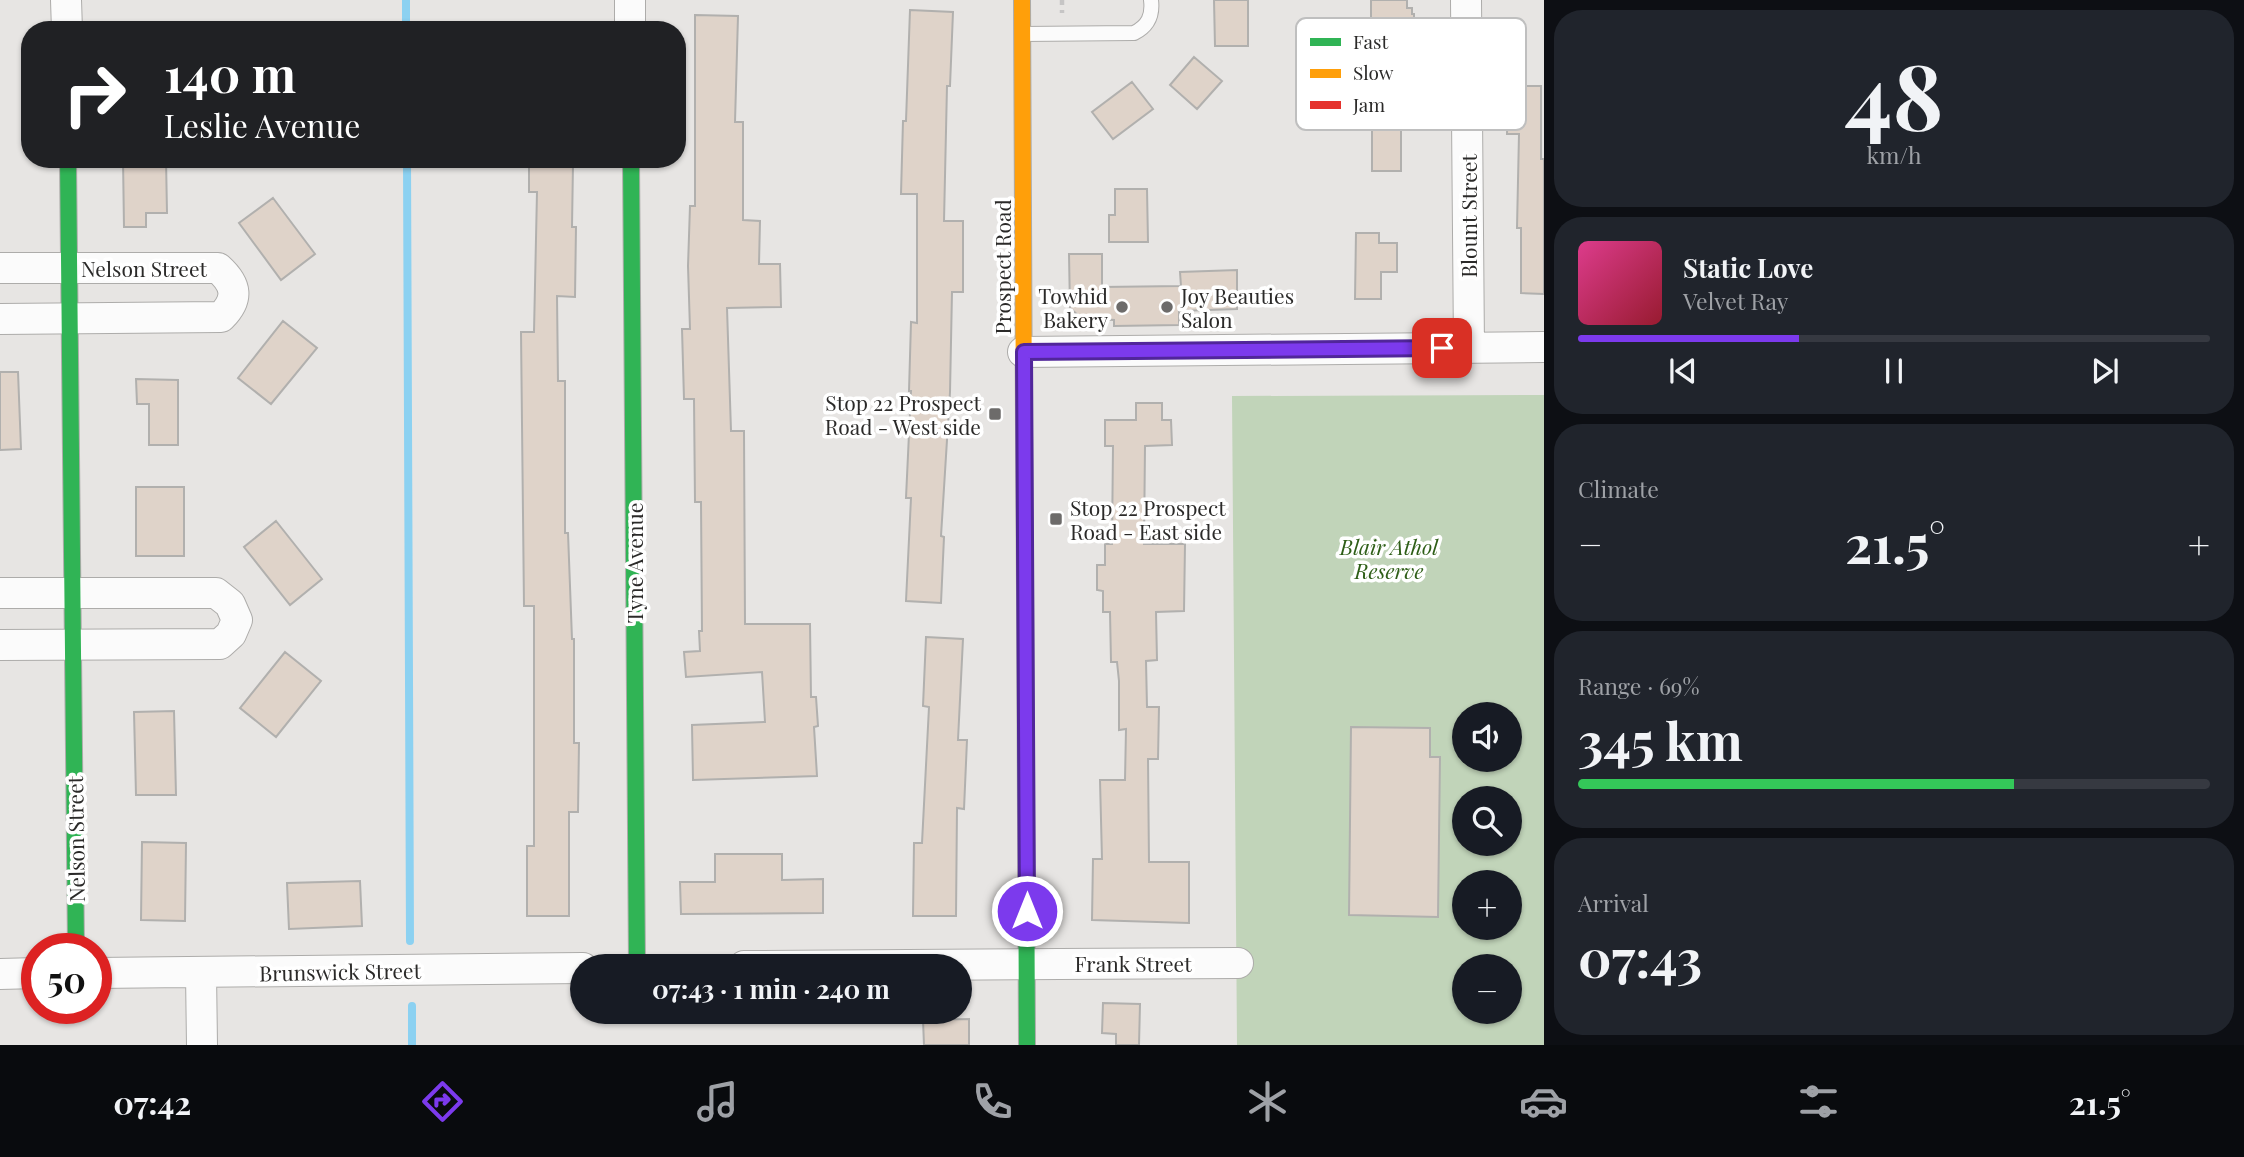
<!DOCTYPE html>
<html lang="en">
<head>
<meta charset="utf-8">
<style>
  :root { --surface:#171b24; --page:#20242c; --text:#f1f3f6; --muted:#9ea1a6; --line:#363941; --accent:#7c3aed }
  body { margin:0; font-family:"Playfair Display",serif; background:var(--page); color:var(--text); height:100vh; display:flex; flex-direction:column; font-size:26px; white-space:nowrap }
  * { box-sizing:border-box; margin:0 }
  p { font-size:23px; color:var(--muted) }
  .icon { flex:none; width:38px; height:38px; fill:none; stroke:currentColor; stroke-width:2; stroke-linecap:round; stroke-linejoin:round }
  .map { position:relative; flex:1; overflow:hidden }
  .panel { display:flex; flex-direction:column; gap:10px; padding:10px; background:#0d0f14; width:700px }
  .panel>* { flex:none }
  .hud { position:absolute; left:21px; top:21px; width:665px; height:147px; border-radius:28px; box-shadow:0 2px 5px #0004; background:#202124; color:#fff; overflow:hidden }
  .fabs { position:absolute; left:1452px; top:702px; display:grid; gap:14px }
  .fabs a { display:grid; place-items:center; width:70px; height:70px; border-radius:50%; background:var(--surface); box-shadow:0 2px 5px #0004; font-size:35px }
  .speed { position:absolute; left:21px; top:933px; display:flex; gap:14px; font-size:35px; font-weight:700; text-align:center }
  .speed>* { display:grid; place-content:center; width:91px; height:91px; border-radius:50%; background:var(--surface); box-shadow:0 2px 5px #0004; line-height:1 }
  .speed .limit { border:10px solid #d22; background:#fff; color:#111 }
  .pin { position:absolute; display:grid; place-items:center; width:60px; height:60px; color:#fff; margin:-30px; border-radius:14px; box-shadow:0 4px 10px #0006 }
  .me { position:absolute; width:77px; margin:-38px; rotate:0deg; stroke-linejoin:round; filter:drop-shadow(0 0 5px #0008) }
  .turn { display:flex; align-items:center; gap:24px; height:147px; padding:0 28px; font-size:32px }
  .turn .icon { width:91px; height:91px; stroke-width:2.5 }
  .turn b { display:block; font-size:49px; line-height:60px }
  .big { font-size:52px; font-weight:700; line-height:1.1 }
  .panel .card { flex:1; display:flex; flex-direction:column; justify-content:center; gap:10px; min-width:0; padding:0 24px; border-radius:28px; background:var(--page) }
  .panel .dial { align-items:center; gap:0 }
  .dial b { font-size:91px; line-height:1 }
  .song { display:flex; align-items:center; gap:21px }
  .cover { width:84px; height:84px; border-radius:10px; background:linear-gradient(135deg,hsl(330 70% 55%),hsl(350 70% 35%)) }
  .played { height:7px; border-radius:4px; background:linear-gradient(90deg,var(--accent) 35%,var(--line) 35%) }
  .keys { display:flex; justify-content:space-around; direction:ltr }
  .heat { display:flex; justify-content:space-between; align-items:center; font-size:38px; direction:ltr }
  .charge { height:10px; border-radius:5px; background:linear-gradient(90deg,#34c759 69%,var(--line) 0) }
  .trip { position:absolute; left:570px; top:954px; width:402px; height:70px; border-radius:35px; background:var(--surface); box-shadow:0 2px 5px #0004; font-weight:700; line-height:70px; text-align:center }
  .menu { display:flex; height:112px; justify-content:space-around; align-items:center; background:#090b0e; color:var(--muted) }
  .menu .icon { width:49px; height:49px }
  .menu .current { color:var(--accent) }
  .menu b { font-size:32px; color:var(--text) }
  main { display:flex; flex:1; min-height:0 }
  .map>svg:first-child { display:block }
  .green { fill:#c1d4b9; fill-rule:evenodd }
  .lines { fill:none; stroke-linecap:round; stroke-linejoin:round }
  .stream { stroke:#8cd1f1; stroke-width:8 }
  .building { fill:#dfd3c9; stroke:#b1b0ae; stroke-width:2 }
  .lane-casing { stroke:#adacaa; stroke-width:16 }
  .street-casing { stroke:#adacaa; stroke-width:32 }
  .fast-casing { stroke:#adacaa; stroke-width:18 }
  .slow-casing { stroke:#adacaa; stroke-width:18 }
  .jam-casing { stroke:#adacaa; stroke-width:18 }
  .path { stroke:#c6c5c5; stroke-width:4.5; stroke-dasharray:5 5; stroke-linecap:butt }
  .lane { stroke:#fbfbfb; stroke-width:14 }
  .street { stroke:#fbfbfb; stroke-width:30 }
  .fast { stroke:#30b455; stroke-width:16 }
  .slow { stroke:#ff9f0a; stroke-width:16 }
  .jam { stroke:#e5322d; stroke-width:16 }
  .route-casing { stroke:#51269a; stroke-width:18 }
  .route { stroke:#7c3aed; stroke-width:12 }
  .poi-dot { fill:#6d6b6a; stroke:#fff; stroke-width:2.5 }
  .labels { text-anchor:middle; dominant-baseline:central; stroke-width:7; stroke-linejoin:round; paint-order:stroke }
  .street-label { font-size:21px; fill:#2b2a29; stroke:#fff }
  .poi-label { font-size:21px; fill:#2b2a29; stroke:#fff; text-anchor:end }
  .park-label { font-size:21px; font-style:italic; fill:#2e5e17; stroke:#fff }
  .key { fill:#fff; stroke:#bfbfbf; stroke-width:2 }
  .key-label { font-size:19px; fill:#2b2a29 }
</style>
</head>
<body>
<main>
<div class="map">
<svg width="1544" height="1045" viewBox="0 0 1544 1045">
  <rect width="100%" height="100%" fill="#e7e5e3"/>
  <!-- green -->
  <path class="green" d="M1544 395V1045H1237L1232 396ZM1465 714H1510V760H1465ZM1465 798H1510V844H1465ZM1465 882H1510V928H1465ZM1465 966H1510V1012H1465Z"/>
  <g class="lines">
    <!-- stream -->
    <path class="stream" d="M406 0V30
      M407 159 410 941
      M412 1006V1045"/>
  </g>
  <!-- building -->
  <path class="building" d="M1214 0H1248V46H1215Z
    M1371 0H1407V8H1412V14H1414V35L1371 34Z
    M910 10 953 12 950 86H947L944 221H963V292H952L950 392 941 536 944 537 941 603 906 601 911 498H906L911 391H909L911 322 917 323V194H901L903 121H906Z
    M695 15 738 16 735 122H743V220L760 221 759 264H780L781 307 727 308 731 431H744L745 624H810L811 697H816L818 726 814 727 817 776 693 780 692 725 765 722 762 672 686 677 684 652 700 651 699 631H702L701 502H695L694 399H684L682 329H690L688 266 690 206H695Z
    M1194 57 1222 81 1197 109 1170 85Z
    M1132 82 1153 109 1113 139 1092 112Z
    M1508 86H1541V159H1544V294L1521 293V228H1517L1519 134H1507Z
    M1372 118H1401V171H1372Z
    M123 159H166L167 213H146V227H124Z
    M529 159H566V164H573L572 227H576L575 297 557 296 558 381H565V533H568L572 639H574V743H579L578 812H569V916H527V846H534V606H524L521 332H534L537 192H529Z
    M1115 189H1147L1148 242H1109V215H1115Z
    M273 198 315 254 281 280 239 223Z
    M1356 233H1379V243H1397V272H1381V299H1355Z
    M1069 254H1102V287L1181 286 1180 272 1237 270V309L1179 311V325L1114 326V320L1081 318 1070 308Z
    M283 321 317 348 271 404 238 378Z
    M0 372H18L21 449 0 450Z
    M136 379 178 380V445H149V404H137Z
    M1136 403H1162V420H1171L1172 445 1145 446 1144 544H1185L1184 611 1156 612 1157 660 1146 661 1147 707H1159L1158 759H1148L1149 862H1189V923L1092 920 1093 859H1102L1100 780H1125L1126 729 1119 730V681L1117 662H1111L1110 612H1103V591L1097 590V565H1105V544H1112L1113 446H1105V420H1136Z
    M136 487H184V556H136Z
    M276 521 322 579 290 605 244 547Z
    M926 637 963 639 958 740H967L964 809 957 808 956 916H913L914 843H922L929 707 923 706Z
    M285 652 321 681 276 737 240 708Z
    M174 711 176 795H136L134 712Z
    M1351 727 1430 728V757H1440L1438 917 1349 915Z
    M142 842 186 843 185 921 141 920Z
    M715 854H782V880L823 879V913L681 914 680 882H715Z
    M360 881 362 926 289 929 287 883Z
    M1103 1003 1140 1004 1139 1045H1116V1034L1102 1033Z
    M969 1019V1045H924L923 1020Z"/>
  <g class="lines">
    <!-- lane casing -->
    <g class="lane-casing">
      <path id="lane" d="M1023 34 1134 33C1148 26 1153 16 1151 0"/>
    </g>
    <!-- street casing -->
    <g class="street-casing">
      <path id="street" d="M66 0 67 30
        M630 0V30
        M1466 0 1469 348
        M0 268H218C237 285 239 299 221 317L0 319
        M1023 352 1544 347
        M0 593H216L230 604 237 620 231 634 220 644 0 645
        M744 966 1238 963
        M96 973 583 968
        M201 973 202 1045
        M0 974 37 973"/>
    </g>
    <!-- fast casing -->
    <g class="fast-casing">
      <path id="fast" d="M68 159 76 948
        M631 159 637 966
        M1025 593 1027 1045"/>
    </g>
    <!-- slow casing -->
    <g class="slow-casing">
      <path id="slow" d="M1022 0 1024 427"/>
    </g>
    <!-- jam casing -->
    <g class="jam-casing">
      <path id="jam" d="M1024 427 1025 593"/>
    </g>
    <!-- path -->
    <path class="path" d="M1062 0V13"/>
    <!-- lane -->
    <use href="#lane" class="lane"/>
    <!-- street -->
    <use href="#street" class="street"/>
    <!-- fast -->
    <use href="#fast" class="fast"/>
    <!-- slow -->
    <use href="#slow" class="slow"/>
    <!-- jam -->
    <use href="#jam" class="jam"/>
  </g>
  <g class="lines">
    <!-- route casing -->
    <g class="route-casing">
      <path id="route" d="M1027 911 1024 352 1442 348"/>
    </g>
    <!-- route -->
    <use href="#route" class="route"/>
  </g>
  <!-- markers -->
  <g class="poi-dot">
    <circle cx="1122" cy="307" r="7"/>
    <circle cx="1167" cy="307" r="7"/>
    <rect x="988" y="407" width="14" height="14" rx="3.5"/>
    <rect x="1049" y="512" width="14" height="14" rx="3.5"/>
  </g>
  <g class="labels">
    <!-- street labels -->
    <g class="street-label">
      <text transform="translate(1468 216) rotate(-90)">Blount Street</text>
      <text transform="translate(1002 267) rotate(-90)">Prospect Road</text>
      <text x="144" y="268">Nelson Street</text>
      <text transform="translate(634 563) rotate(-90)">Tyne Avenue</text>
      <text transform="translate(75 839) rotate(-91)">Nelson Street</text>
      <text x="1133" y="963">Frank Street</text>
      <text transform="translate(340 971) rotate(-1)">Brunswick Street</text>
    </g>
    <!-- poi labels -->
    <g class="poi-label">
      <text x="1108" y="295">Towhid<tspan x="1108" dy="24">Bakery</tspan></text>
      <text x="1181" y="295" text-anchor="start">Joy Beauties<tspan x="1181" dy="24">Salon</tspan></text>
      <text x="981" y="402">Stop 22 Prospect<tspan x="981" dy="24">Road - West side</tspan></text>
      <text x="1070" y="507" text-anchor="start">Stop 22 Prospect<tspan x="1070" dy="24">Road - East side</tspan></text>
    </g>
    <!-- park labels -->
    <g class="park-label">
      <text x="1389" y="546">Blair Athol<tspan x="1389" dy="24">Reserve</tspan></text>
    </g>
  </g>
  <!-- legend -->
  <rect x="1296" y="18" width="230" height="112" rx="10" class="key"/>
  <rect x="1310" y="38" width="31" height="8" fill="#30b455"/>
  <rect x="1310" y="69" width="31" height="9" fill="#ff9f0a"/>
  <rect x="1310" y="101" width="31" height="8" fill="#e5322d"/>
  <g class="key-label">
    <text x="1353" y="49">Fast</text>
    <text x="1353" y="80">Slow</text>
    <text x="1353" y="112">Jam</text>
  </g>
</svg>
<div class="fabs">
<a><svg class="icon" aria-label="sound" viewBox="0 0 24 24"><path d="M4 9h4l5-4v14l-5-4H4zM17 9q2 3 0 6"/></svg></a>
<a><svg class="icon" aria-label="search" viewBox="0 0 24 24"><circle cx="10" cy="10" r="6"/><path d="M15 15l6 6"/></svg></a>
<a>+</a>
<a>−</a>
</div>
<div class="speed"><div class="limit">50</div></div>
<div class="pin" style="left:1442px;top:348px;background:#d93025"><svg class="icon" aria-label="arrive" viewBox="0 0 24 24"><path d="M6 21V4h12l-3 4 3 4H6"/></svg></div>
<svg class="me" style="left:1027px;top:911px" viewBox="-20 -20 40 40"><circle r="17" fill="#7c3aed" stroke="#fff" stroke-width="3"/><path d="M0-11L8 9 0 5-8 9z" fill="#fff"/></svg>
<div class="trip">07:43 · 1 min · 240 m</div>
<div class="hud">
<div class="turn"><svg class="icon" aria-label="right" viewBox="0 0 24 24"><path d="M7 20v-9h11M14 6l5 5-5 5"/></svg><div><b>140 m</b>Leslie Avenue</div></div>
</div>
</div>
<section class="panel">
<div class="card dial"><b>48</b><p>km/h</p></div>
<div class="card">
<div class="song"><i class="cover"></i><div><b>Static Love</b><p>Velvet Ray</p></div></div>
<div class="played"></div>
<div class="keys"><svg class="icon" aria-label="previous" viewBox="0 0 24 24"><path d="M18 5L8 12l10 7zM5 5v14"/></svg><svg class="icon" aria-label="pause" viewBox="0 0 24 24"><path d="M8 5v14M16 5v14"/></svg><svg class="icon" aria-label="next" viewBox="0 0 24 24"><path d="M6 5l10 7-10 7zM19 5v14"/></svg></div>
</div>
<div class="card"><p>Climate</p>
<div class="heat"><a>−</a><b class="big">21.5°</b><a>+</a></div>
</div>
<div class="card"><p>Range · 69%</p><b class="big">345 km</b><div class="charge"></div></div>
<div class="card"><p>Arrival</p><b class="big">07:43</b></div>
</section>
</main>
<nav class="menu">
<b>07:42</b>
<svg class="icon current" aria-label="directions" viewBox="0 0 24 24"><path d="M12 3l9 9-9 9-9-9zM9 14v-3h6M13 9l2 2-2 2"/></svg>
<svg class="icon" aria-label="music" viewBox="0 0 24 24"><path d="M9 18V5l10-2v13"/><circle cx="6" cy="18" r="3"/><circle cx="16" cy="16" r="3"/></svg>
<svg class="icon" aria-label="phone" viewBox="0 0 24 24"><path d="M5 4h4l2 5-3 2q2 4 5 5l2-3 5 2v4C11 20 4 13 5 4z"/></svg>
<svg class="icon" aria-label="climate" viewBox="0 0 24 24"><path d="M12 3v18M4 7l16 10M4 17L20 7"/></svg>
<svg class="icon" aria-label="car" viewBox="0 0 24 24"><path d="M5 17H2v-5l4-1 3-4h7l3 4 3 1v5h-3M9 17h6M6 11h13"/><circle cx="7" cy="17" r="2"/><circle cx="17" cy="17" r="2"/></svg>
<svg class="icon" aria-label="filters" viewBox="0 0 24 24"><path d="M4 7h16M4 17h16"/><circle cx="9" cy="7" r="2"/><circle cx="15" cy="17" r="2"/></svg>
<b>21.5°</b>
</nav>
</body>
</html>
